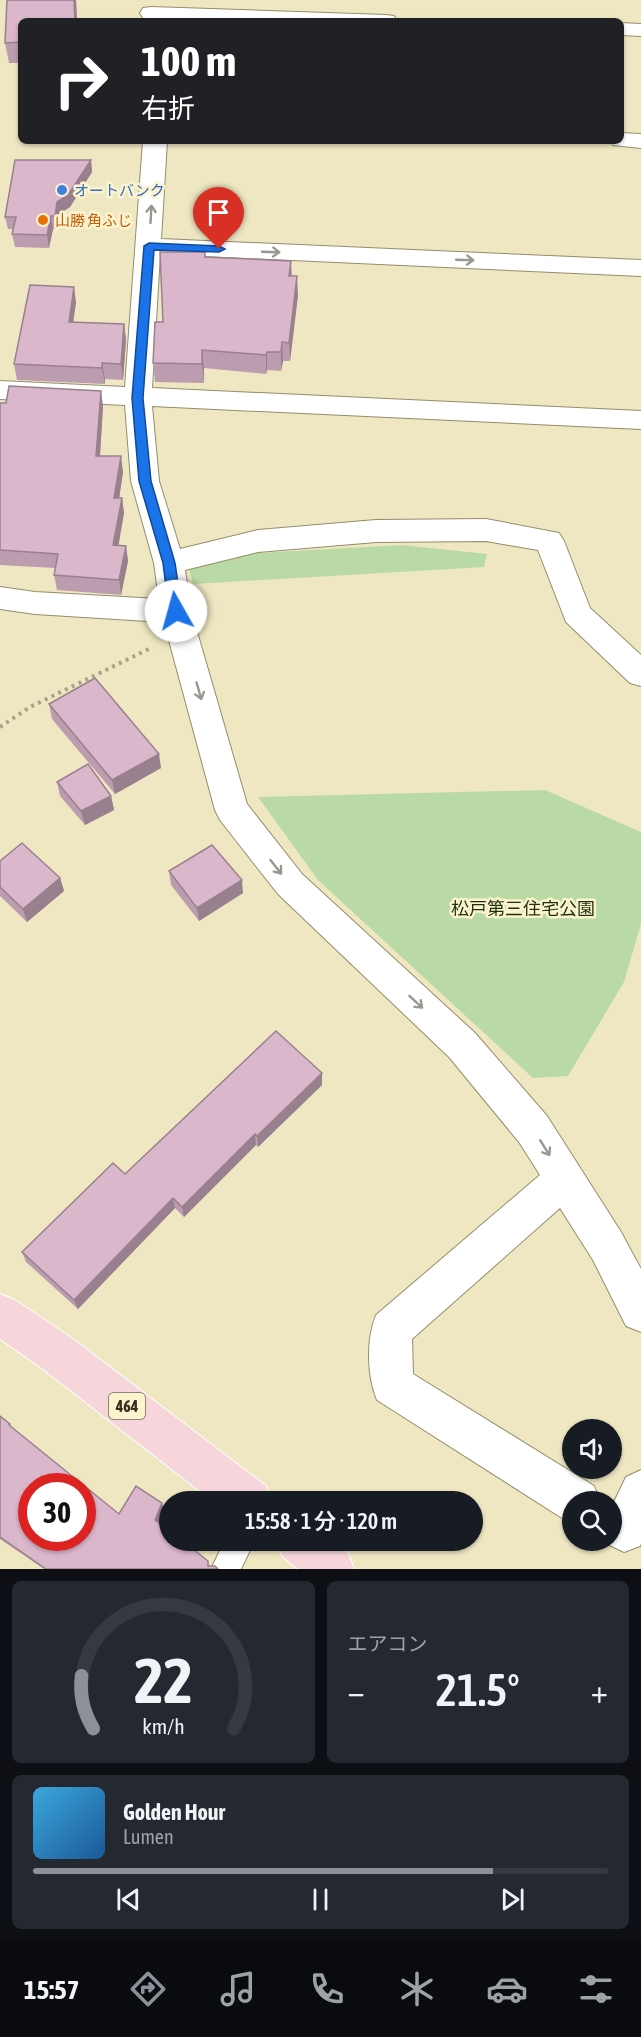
<!DOCTYPE html>
<html lang="ja">
<head>
<meta charset="utf-8">
<style>
  :root { --surface:#171b24; --page:#242831; --text:#f1f3f6; --muted:#9ea1a6; --line:#363941; --accent:#8c9099 }
  body { margin:0; font-family:"Asap Condensed","Noto Sans JP",sans-serif; background:var(--page); color:var(--text); height:100vh; display:flex; flex-direction:column; font-size:22px; white-space:nowrap }
  * { box-sizing:border-box; margin:0 }
  p { font-size:20px; color:var(--muted) }
  .icon { flex:none; width:33px; height:33px; fill:none; stroke:currentColor; stroke-width:2; stroke-linecap:round; stroke-linejoin:round }
  .map { position:relative; height:1569px; overflow:hidden }
  .details { display:flex; flex-direction:column; gap:12px; padding:12px; background:#0d0f14; flex:1 }
  .details>* { flex:none }
  .guide { position:absolute; left:18px; top:18px; width:606px; height:126px; border-radius:9px; box-shadow:0 2px 4px #0004; background:#202124; color:#fff; overflow:hidden }
  .buttons { position:absolute; left:562px; top:1419px; display:grid; gap:12px }
  .buttons a { display:grid; place-items:center; width:60px; height:60px; border-radius:50%; background:var(--surface); box-shadow:0 2px 4px #0004; font-size:30px }
  .speed { position:absolute; left:18px; top:1473px; display:flex; gap:12px; font-size:30px; font-weight:700; text-align:center }
  .speed>* { display:grid; place-content:center; width:78px; height:78px; border-radius:50%; background:var(--surface); box-shadow:0 2px 4px #0004; line-height:1 }
  .speed .limit { border:9px solid #d22; background:#fff; color:#111 }
  .pin { position:absolute; display:grid; place-items:center; width:51px; height:51px; color:#fff; margin:-62px -26px; border-radius:50% 50% 50% 0; rotate:-45deg; box-shadow:0 0 6px #0007 }
  .pin .icon { rotate:45deg }
  .me { position:absolute; width:66px; margin:-33px; rotate:353deg; stroke-linejoin:round; filter:drop-shadow(0 0 4px #0008) }
  .turn { display:flex; align-items:center; gap:21px; height:126px; padding:0 24px; font-size:27px }
  .turn .icon { width:78px; height:78px; stroke-width:2.5 }
  .turn b { display:block; font-size:42px; line-height:51px }
  .big { font-size:45px; font-weight:600; line-height:1.1 }
  .details .tile { flex:1; display:flex; flex-direction:column; justify-content:center; gap:9px; min-width:0; padding:0 21px; border-radius:9px; background:var(--page) }
  .details .dial { align-items:center; gap:0 }
  .dial svg { height:156px; overflow:visible; fill:none; stroke:var(--line); stroke-width:7; stroke-linecap:round; text-anchor:middle }
  .dial text { fill:var(--text); stroke:none }
  .song { display:flex; align-items:center; gap:18px }
  .cover { width:72px; height:72px; border-radius:9px; background:linear-gradient(135deg,hsl(200 70% 55%),hsl(210 70% 35%)) }
  .played { height:6px; border-radius:3px; background:linear-gradient(90deg,var(--accent) 80%,var(--line) 80%) }
  .keys { display:flex; justify-content:space-around; direction:ltr }
  .heat { display:flex; justify-content:space-between; align-items:center; font-size:33px; direction:ltr }
  .details .tiles { flex:1; display:grid; gap:12px; grid-template-columns:1fr 1fr }
  .tile:last-child { grid-column:span 2 }
  .trip { position:absolute; left:159px; top:1491px; width:324px; height:60px; border-radius:30px; background:var(--surface); box-shadow:0 2px 4px #0004; font-weight:600; line-height:60px; text-align:center }
  .menu { display:flex; height:96px; justify-content:space-around; align-items:center; background:#090b0e; color:var(--muted) }
  .menu .icon { width:42px; height:42px }
  .menu .active { color:var(--accent) }
  .menu b { font-size:27px; color:var(--text) }
  .map>svg:first-child { display:block }
  .green { fill:#badaa5 }
  .lines { fill:none; stroke-linecap:round; stroke-linejoin:round }
  .service-casing { stroke:#948d6b; stroke-width:2 }
  .minor-casing { stroke:#948d6b; stroke-width:2 }
  .trunk-casing { stroke:#fff; stroke-width:2 }
  .path { stroke:#a9a487; stroke-width:4; stroke-dasharray:3 4.5; stroke-linecap:butt }
  .service { fill:#fff; fill-rule:evenodd }
  .minor { fill:#fff; fill-rule:evenodd }
  .trunk { fill:#f6d6db; fill-rule:evenodd }
  .wall { fill:#bc9daf }
  .shaded-wall { fill:#99808e }
  .building { fill:#dbb7cb; stroke:#99808e; stroke-width:1.5; fill-rule:evenodd }
  .oneway { stroke:#999890 }
  .route { fill:#1a73e8; stroke:#114b97; stroke-width:1.5 }
  .shop-dot { fill:#3f7fe0; stroke:#fcf4cf; stroke-width:2 }
  .food-dot { fill:#e8710a; stroke:#fcf4cf; stroke-width:2 }
  .labels { text-anchor:middle; dominant-baseline:central; stroke-width:5; stroke-linejoin:round; paint-order:stroke }
  .far-shop-label { font-size:15px; fill:#366cbe; stroke:#fcf4cf; text-anchor:start }
  .far-food-label { font-size:15px; fill:#c56008; stroke:#fcf4cf; text-anchor:start }
  .shield { fill:#fcf4cf; stroke:#6f6b56; stroke-width:1.5 }
  .shield-label { font-size:16px; font-weight:bold; fill:#333022 }
  .park-label { font-size:18px; fill:#1e300f; stroke:#fcf4cf }
</style>
</head>
<body>
<div class="map">
<svg width="641" height="1569" viewBox="0 0 641 1569">
  <rect width="100%" height="100%" fill="#eee7c2"/>
  <!-- green -->
  <path class="green" d="M402 545 487 554 484 567 193 584 189 568 240 554Z
    M545 790 641 832V924L624 982 568 1076 533 1078 318 880 258 797Z"/>
  <g class="lines">
    <!-- service casing -->
    <g class="service-casing">
      <path id="service" d="M225 1540H255L241 1569H211Z"/>
    </g>
    <!-- minor casing -->
    <g class="minor-casing">
      <path id="minor" d="M151 7 386 15 394 16 397 21H199L143 18 140 13 143 8Z
        M621 23 641 24V36L621 35Z
        M621 133 641 134V148L613 145 610 141H621Z
        M143 141H167L161 239 641 260V276L160 254 152 388 641 411V429L152 406 159 481 180 549 258 530 376 520 486 519 559 533 564 541 590 608 641 655V686L630 683 566 622 538 550 486 541 376 542 258 552 185 570 191 611 247 804 302 874 475 1033 547 1116 621 1232 641 1269V1332L626 1326 593 1260 560 1208 412 1339 413 1374 594 1486 600 1502H573V1522L562 1518 377 1400C367 1376 366 1340 376 1315L540 1175 519 1142 449 1057 278 894 220 820 215 810 164 622 35 614 0 609V587L35 592 159 599 154 563 131 481 125 405 0 399V381L125 387Z
        M641 1470V1543L640 1546 624 1552 599 1540H612L610 1502H614L626 1477Z"/>
    </g>
    <!-- trunk casing -->
    <g class="trunk-casing">
      <path id="trunk" d="M0 1294 15 1300 73 1339 266 1486 272 1502H214L43 1369 0 1339Z
        M276 1540H333L348 1553 354 1569H298L282 1556Z"/>
    </g>
    <!-- path -->
    <path class="path" d="M0 727 30 707 151 648"/>
    <!-- service -->
    <use href="#service" class="service"/>
    <!-- minor -->
    <use href="#minor" class="minor"/>
    <!-- trunk -->
    <use href="#trunk" class="trunk"/>
  </g>
  <!-- wall -->
  <path class="wall" d="M7 0H76L77 21H21V63H9L5 43Z
    M91 160 92 172 70 207 59 214 57 229H53L49 248 15 247 12 234 13 229H8L5 217Z
    M206 257 291 276 298 295 290 361H283L281 371 267 370 266 374 204 368V383L155 382 153 363 163 322Z
    M76 302 73 322 124 324 126 340 123 380 105 379V384L17 380 14 364Z
    M0 405 103 406 100 456 123 472 119 498H122L124 513 118 545 126 546 128 561 121 595 57 590 54 575 55 568 0 565Z
    M49 704 161 768 115 794 52 719Z
    M57 782 111 796 114 810 85 825 60 796Z
    M0 861 60 878 64 891 27 922 0 896Z
    M169 871 243 893 199 921 171 885Z
    M322 1085 258 1147 256 1145 184 1217 175 1208 78 1309 26 1262 22 1252 125 1174Z
    M0 1416 15 1431 119 1514 162 1503 164 1509 159 1523 210 1566 218 1569H44L0 1539Z"/>
  <!-- shaded-wall -->
  <path class="shaded-wall" d="M74 0H76L77 21H75Z
    M91 160 92 172 70 207 59 214 57 229 55 216 57 202Z
    M51 216 53 229 49 248 47 235Z
    M291 261 292 280 289 276Z
    M297 276 298 295 290 361 289 343Z
    M74 287 76 302 71 338 69 322Z
    M124 324 126 340 123 380 121 364Z
    M282 342 283 361 281 371V352Z
    M202 350 204 368V383L202 364Z
    M267 352V370L266 374V355Z
    M102 363 105 379V384L102 368Z
    M101 391 103 406 99 471 96 456Z
    M121 456 123 472 117 513 114 498Z
    M122 498 124 513 116 560 113 545Z
    M126 546 128 561 121 595 119 580Z
    M159 754 161 768 115 794 112 780Z
    M111 796 114 810 85 825 81 811Z
    M60 878 64 891 27 922 23 909Z
    M242 880 243 893 199 921 197 908Z
    M322 1073V1085L258 1147 257 1136Z
    M255 1134 256 1145 184 1217 182 1207Z
    M173 1198 175 1208 78 1309 74 1300Z
    M162 1503 164 1509 158 1525 155 1520Z"/>
  <!-- building -->
  <path class="building" d="M7 0H74L75 21H21V42L5 43Z
    M15 160H91L68 195 57 202 55 216H51L47 235 12 234 16 217H5Z
    M160 252H205V257L291 261 289 276H297L289 343 282 342 281 352H267L266 355 202 350V364L153 363 155 322H163Z
    M30 285 74 287 69 322 124 324 121 364 102 363V368L14 364Z
    M9 386 101 391 96 456H121L114 498H122L113 545 126 546 119 580 54 575 58 554 0 550V403H6Z
    M95 678 159 754 112 780 49 704Z
    M88 764 111 796 81 811 57 782Z
    M22 843 60 878 23 909 0 887V861Z
    M212 845 242 880 197 908 169 871Z
    M276 1031 322 1073 257 1136 255 1134 182 1207 173 1198 74 1300 22 1252 113 1163 125 1174Z
    M0 1416 10 1424 9 1425 119 1514 136 1486 162 1503 155 1520 170 1531V1540H182L208 1561V1566H215L218 1569H46L0 1537ZM32 1486H82V1538H32Z"/>
  <!-- one-way arrows -->
  <defs><path id="oneway-shaft" d="M-6 0H5M1.5-3L5.5 0L1.5 3" fill="none" stroke-width="1.6" stroke-linecap="round" stroke-linejoin="round" transform="scale(1.5)"/></defs>
  <g class="oneway">
    <use href="#oneway-shaft" transform="translate(151 214) rotate(-87)"/>
    <use href="#oneway-shaft" transform="translate(271 252) rotate(2)"/>
    <use href="#oneway-shaft" transform="translate(465 260) rotate(2)"/>
    <use href="#oneway-shaft" transform="translate(199 691) rotate(74)"/>
    <use href="#oneway-shaft" transform="translate(276 867) rotate(52)"/>
    <use href="#oneway-shaft" transform="translate(416 1002) rotate(43)"/>
    <use href="#oneway-shaft" transform="translate(545 1148) rotate(58)"/>
  </g>
  <!-- route -->
  <path class="route" d="M149 243 219 246 225 249 219 252 154 250 143 398 151 481 175 563 182 611 176 616 169 611 163 563 139 481 132 398 144 246Z"/>
  <!-- markers -->
  <circle class="shop-dot" cx="62" cy="190" r="6"/>
  <circle class="food-dot" cx="43" cy="220" r="6"/>
  <g class="labels">
    <!-- far-shop labels -->
    <g class="far-shop-label">
      <text x="74" y="190">オートバンク</text>
    </g>
    <!-- far-food labels -->
    <g class="far-food-label">
      <text x="55" y="220">山勝 角ふじ</text>
    </g>
    <!-- shield labels -->
    <rect class="shield" x="109" y="1393" width="36" height="26" rx="4.5"/>
    <g class="shield-label">
      <text x="127" y="1406">464</text>
    </g>
    <!-- park labels -->
    <g class="park-label">
      <text x="523" y="908">松戸第三住宅公園</text>
    </g>
  </g>
</svg>
<div class="buttons">
<a><svg class="icon" aria-label="sound" viewBox="0 0 24 24"><path d="M4 9h4l5-4v14l-5-4H4zM17 9q2 3 0 6"/></svg></a>
<a><svg class="icon" aria-label="search" viewBox="0 0 24 24"><circle cx="10" cy="10" r="6"/><path d="M15 15l6 6"/></svg></a>
</div>
<div class="speed"><div class="limit">30</div></div>
<div class="pin" style="left:219px;top:249px;background:#d93025"><svg class="icon" aria-label="arrive" viewBox="0 0 24 24"><path d="M6 21V4h12l-3 4 3 4H6"/></svg></div>
<svg class="me" style="left:176px;top:611px" viewBox="-20 -20 40 40"><circle r="19" fill="#fff"/><path d="M0-13L10 11 0 6-10 11z" fill="#1a73e8"/></svg>
<div class="trip">15:58 · 1 分 · 120 m</div>
<div class="guide">
<div class="turn"><svg class="icon" aria-label="right" viewBox="0 0 24 24"><path d="M7 20v-9h11M14 6l5 5-5 5"/></svg><div><b>100 m</b>右折</div></div>
</div>
</div>
<section class="details">
<div class="tiles">
<div class="tile dial"><svg viewBox="0 0 100 80">
<path d="M14 69A42 42 0 1 1 86 69"/>
<path d="M14 69A42 42 0 0 1 8 42" stroke="#8c9099"/>
<text x="50" y="56" font-size="32" font-weight="700">22</text>
<text x="50" y="72" font-size="11">km/h</text>
</svg></div>
<div class="tile"><p>エアコン</p>
<div class="heat"><a>−</a><b class="big">21.5°</b><a>+</a></div>
</div>
<div class="tile">
<div class="song"><i class="cover"></i><div><b>Golden Hour</b><p>Lumen</p></div></div>
<div class="played"></div>
<div class="keys"><svg class="icon" aria-label="previous" viewBox="0 0 24 24"><path d="M18 5L8 12l10 7zM5 5v14"/></svg><svg class="icon" aria-label="pause" viewBox="0 0 24 24"><path d="M8 5v14M16 5v14"/></svg><svg class="icon" aria-label="next" viewBox="0 0 24 24"><path d="M6 5l10 7-10 7zM19 5v14"/></svg></div>
</div>
</div>
</section>
<nav class="menu">
<b>15:57</b>
<svg class="icon active" aria-label="directions" viewBox="0 0 24 24"><path d="M12 3l9 9-9 9-9-9zM9 14v-3h6M13 9l2 2-2 2"/></svg>
<svg class="icon" aria-label="music" viewBox="0 0 24 24"><path d="M9 18V5l10-2v13"/><circle cx="6" cy="18" r="3"/><circle cx="16" cy="16" r="3"/></svg>
<svg class="icon" aria-label="phone" viewBox="0 0 24 24"><path d="M5 4h4l2 5-3 2q2 4 5 5l2-3 5 2v4C11 20 4 13 5 4z"/></svg>
<svg class="icon" aria-label="climate" viewBox="0 0 24 24"><path d="M12 3v18M4 7l16 10M4 17L20 7"/></svg>
<svg class="icon" aria-label="car" viewBox="0 0 24 24"><path d="M5 17H2v-5l4-1 3-4h7l3 4 3 1v5h-3M9 17h6M6 11h13"/><circle cx="7" cy="17" r="2"/><circle cx="17" cy="17" r="2"/></svg>
<svg class="icon" aria-label="filters" viewBox="0 0 24 24"><path d="M4 7h16M4 17h16"/><circle cx="9" cy="7" r="2"/><circle cx="15" cy="17" r="2"/></svg>
</nav>
</body>
</html>
